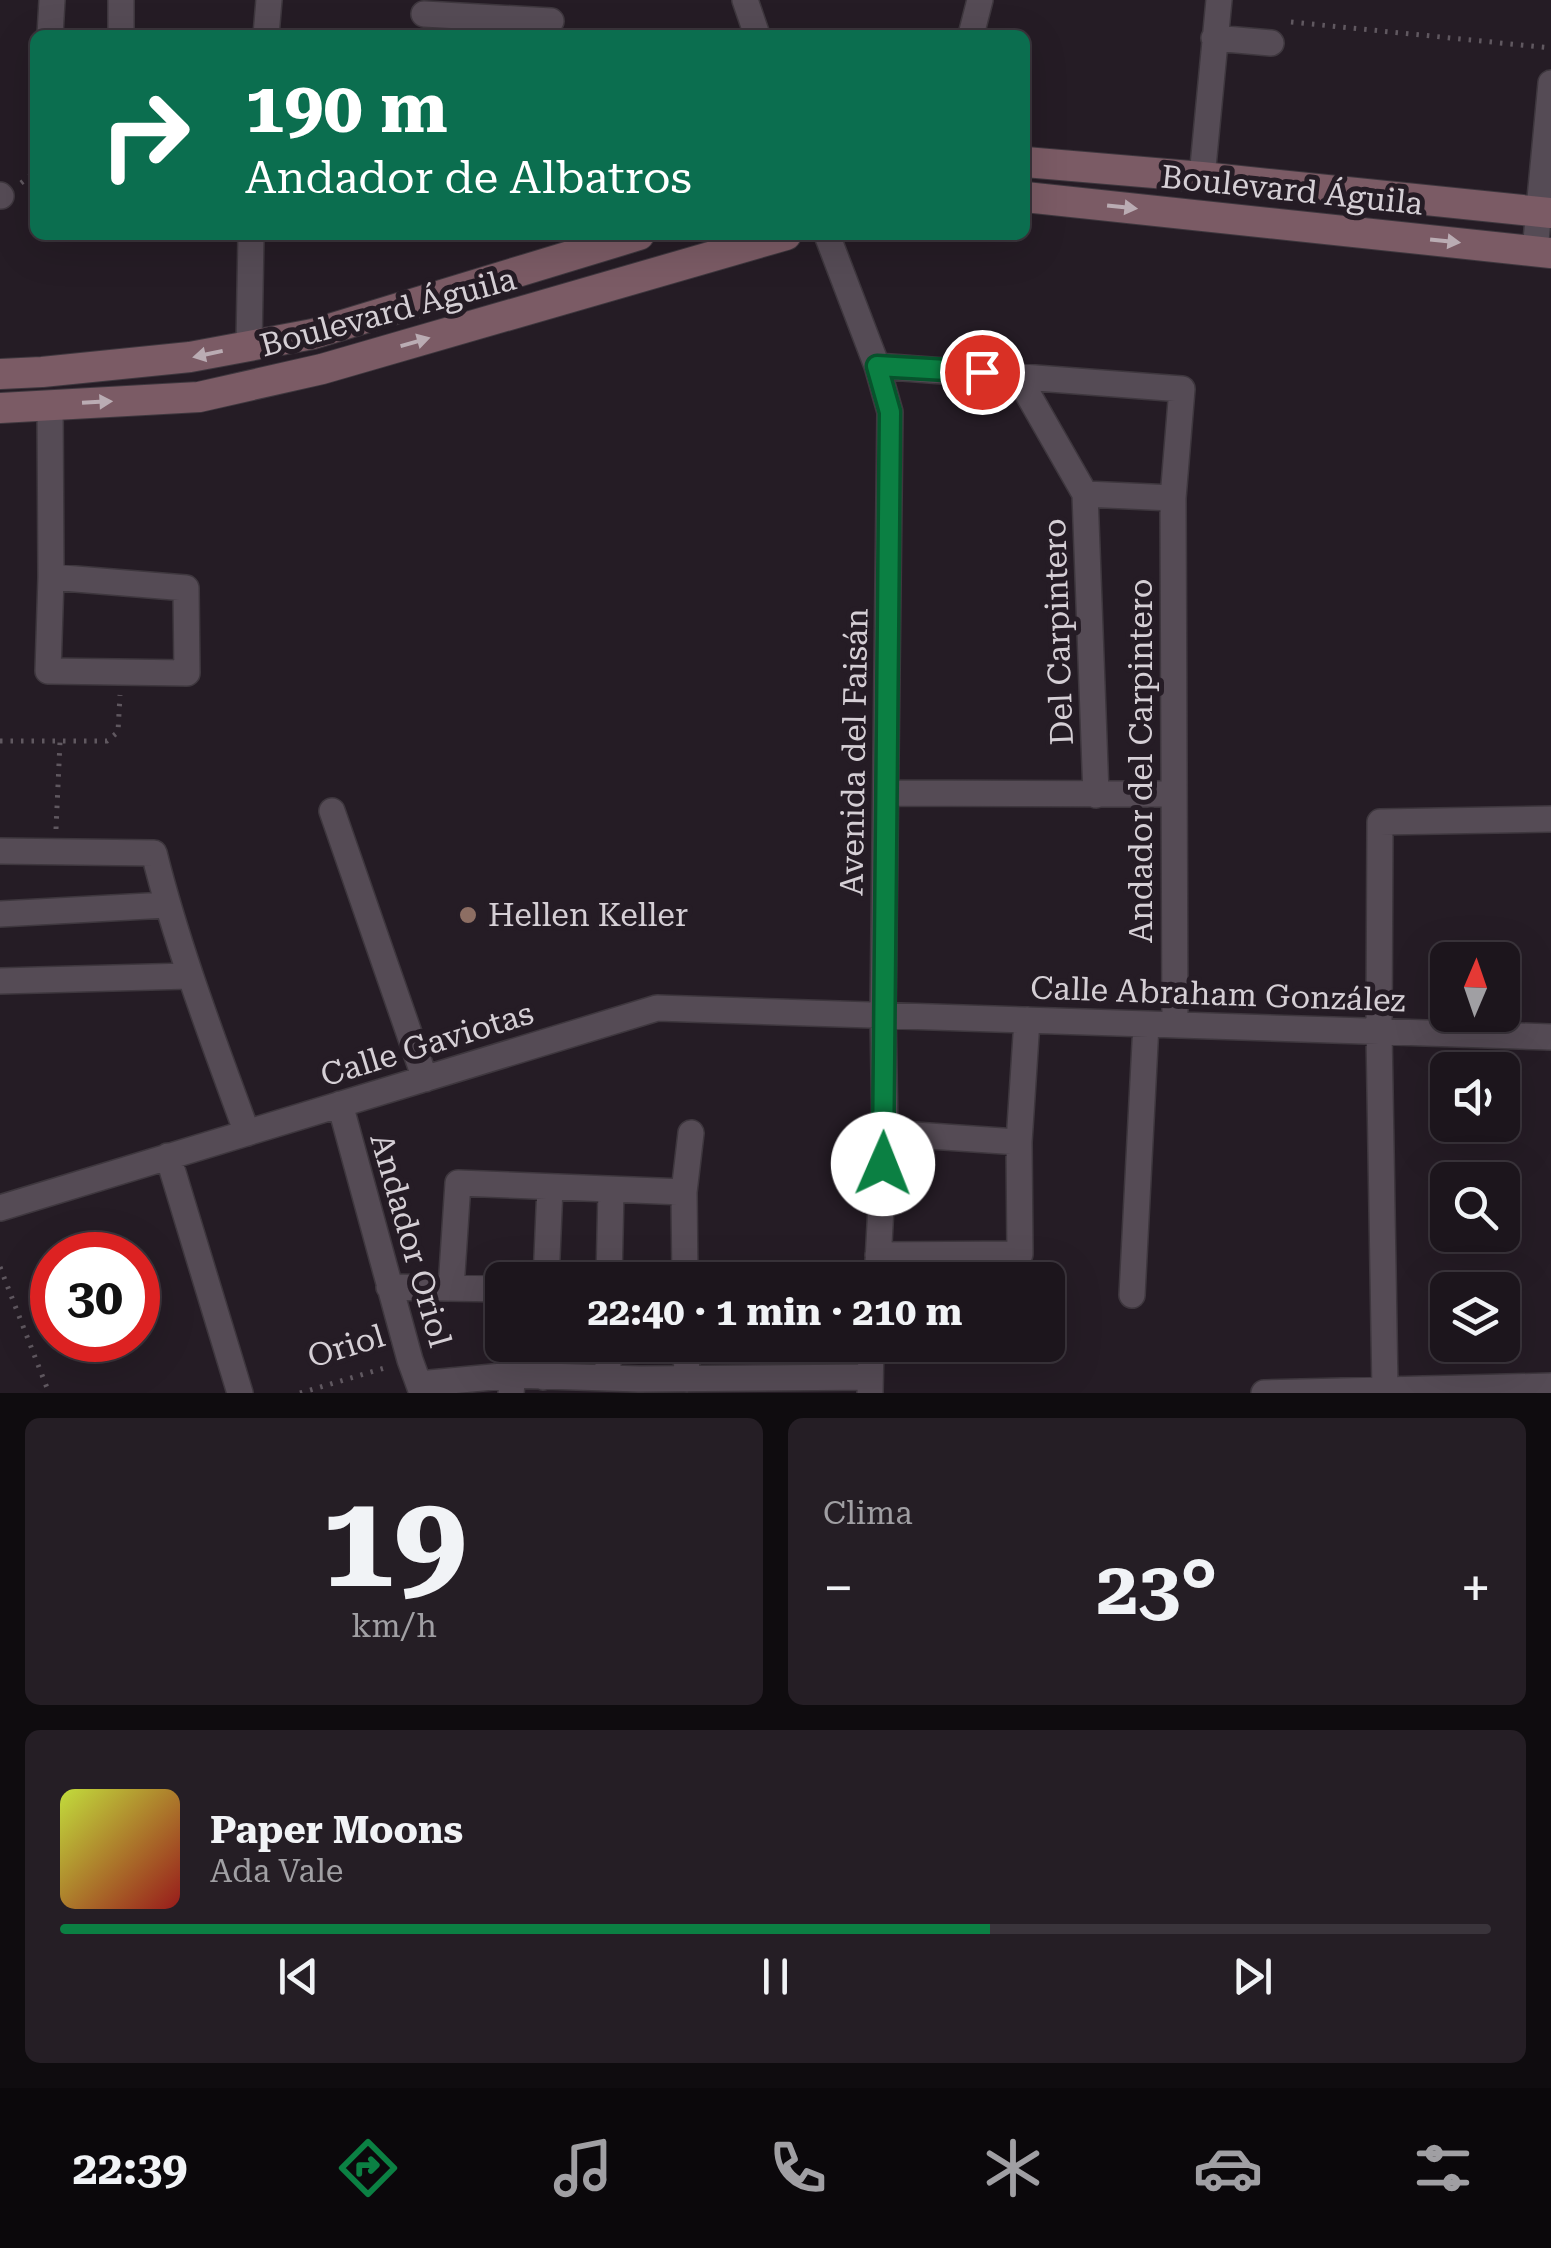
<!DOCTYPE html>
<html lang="es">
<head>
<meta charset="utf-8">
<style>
  :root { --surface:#1c151c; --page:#251e25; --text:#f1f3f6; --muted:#a09fa3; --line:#3a343b; --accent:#0b8043 }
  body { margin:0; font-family:"Roboto Serif",serif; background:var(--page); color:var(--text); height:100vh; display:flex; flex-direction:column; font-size:38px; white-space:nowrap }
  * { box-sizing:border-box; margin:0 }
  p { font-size:32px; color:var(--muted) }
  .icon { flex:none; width:55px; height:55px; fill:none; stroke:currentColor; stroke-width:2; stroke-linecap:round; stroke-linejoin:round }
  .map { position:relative; height:1393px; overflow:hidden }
  .details { display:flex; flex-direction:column; gap:25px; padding:25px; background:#0f0c0f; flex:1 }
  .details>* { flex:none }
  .guide { position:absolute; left:30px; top:30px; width:1000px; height:210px; border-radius:15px; box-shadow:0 10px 40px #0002,0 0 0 2px var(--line); background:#0b6e4f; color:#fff; overflow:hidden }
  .needle { width:65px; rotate:2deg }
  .buttons { position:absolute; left:1430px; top:942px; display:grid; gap:20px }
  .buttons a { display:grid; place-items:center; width:90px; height:90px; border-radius:15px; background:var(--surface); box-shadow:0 10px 40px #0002,0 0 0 2px var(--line); font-size:50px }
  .speed { position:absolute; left:30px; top:1232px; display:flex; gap:20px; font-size:50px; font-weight:700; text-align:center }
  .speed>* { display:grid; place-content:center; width:130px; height:130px; border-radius:50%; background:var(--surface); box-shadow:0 10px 40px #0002,0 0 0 2px var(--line); line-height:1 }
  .speed .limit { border:15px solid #d22; background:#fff; color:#111 }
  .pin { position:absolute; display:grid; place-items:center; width:85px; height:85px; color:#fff; margin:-42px; border:5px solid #fff; border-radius:50%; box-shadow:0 2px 10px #0007 }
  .me { position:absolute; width:110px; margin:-55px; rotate:1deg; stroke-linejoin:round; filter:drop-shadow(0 0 8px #0008) }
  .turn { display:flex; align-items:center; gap:35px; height:210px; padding:0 50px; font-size:45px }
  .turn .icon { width:130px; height:130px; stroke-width:2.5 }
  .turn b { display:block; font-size:70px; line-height:85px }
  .big { font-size:75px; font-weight:700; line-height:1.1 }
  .details .widget { flex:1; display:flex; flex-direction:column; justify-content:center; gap:15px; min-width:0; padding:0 35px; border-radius:15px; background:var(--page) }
  .details .dial { align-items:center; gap:0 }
  .dial b { font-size:130px; line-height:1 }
  .song { display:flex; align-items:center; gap:30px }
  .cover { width:120px; height:120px; border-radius:15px; background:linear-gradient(135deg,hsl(70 70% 55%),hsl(0 70% 35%)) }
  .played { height:10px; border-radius:5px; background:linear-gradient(90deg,var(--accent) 65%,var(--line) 65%) }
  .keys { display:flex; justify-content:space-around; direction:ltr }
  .heat { display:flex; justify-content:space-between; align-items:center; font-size:55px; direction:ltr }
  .details .tiles { flex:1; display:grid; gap:25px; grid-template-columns:1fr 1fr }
  .widget:last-child { grid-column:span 2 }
  .trip { position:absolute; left:485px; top:1262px; width:580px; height:100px; border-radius:15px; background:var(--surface); box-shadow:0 10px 40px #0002,0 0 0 2px var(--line); font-weight:700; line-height:100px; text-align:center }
  .tabs { display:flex; height:160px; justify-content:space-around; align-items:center; background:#0b080b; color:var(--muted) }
  .tabs .icon { width:70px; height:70px }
  .tabs .active { color:var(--accent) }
  .tabs b { font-size:45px; color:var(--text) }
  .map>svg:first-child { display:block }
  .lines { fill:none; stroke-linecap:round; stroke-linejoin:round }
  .street-casing { stroke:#3e373e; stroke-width:28 }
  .secondary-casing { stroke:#3e373e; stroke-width:32 }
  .path { stroke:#605860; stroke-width:5; stroke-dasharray:2.5 8; stroke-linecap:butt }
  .street { stroke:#554b55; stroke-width:25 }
  .secondary { stroke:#7b5b65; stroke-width:30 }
  .oneway { fill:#baacb3 }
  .route-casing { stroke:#07532c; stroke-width:25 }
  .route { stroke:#0b8043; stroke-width:18 }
  .education-dot { fill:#8d6e63; stroke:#251c25; stroke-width:4 }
  .labels { text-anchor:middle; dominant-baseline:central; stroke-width:10; stroke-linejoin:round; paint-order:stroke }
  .street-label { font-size:32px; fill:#d5cfd5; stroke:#251c25 }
  .poi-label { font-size:32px; fill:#d5cfd5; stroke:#251c25; text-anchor:start }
</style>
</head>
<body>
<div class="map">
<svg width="1551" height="1393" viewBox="0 0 1551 1393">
  <rect width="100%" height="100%" fill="#251c25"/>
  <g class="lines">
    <!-- street casing -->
    <g class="street-casing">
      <path id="street" d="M745 0 757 35
        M424 14 551 21
        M50 35 52 0
        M121 35V0
        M266 35 269 0
        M971 35 980 0
        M1214 38 1271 43
        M1202 177 1219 0
        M0 195 1 196
        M827 235 877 366 890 412 883 1015 885 1133 877 1280
        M1535 251 1551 83
        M249 345 251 235
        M877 366 1182 389 1173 498 1175 1025
        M1017 375 1085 494 1096 795
        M50 404 51 577 48 671 187 673 186 588 51 577
        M1085 494 1173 498
        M886 793 1174 794
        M332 811 425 1079
        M0 851 154 853C178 949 213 1040 247 1133
        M0 914 167 905
        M0 981 189 976
        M340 1104 410 1360 422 1393
        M885 1133 1019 1142
        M168 1156 240 1393
        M0 1208 657 1008 1551 1037
        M878 1255 1020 1254 1019 1142 1027 1020
        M546 1280 550 1187
        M609 1280 611 1190
        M685 1280 684 1192 691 1133
        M389 1287 502 1289
        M451 1288 458 1183 684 1192
        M1132 1295 1146 1024
        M686 1345 687 1379
        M543 1377 544 1345
        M608 1377V1345
        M419 1384 514 1375 639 1379 869 1377
        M1385 1390 1379 1031 1380 822 1551 819
        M511 1393 516 1345
        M870 1393 871 1345
        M1264 1393 1551 1386"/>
    </g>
    <!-- secondary casing -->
    <g class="secondary-casing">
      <path id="secondary" d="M1025 162 1202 177 1551 213
        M1025 197 1551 253
        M0 374 42 372 190 357 313 334 639 235
        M0 408 199 397 322 369 786 235"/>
    </g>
    <!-- path -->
    <path class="path" d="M1291 22 1551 48
      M21 183 30 176 35 163
      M0 741H107L118 732 120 695
      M56 829 60 742
      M0 1267 49 1393
      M300 1393 388 1367"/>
    <!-- street -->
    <use href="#street" class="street"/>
    <!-- secondary -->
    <use href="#secondary" class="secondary"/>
  </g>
  <!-- one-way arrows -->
  <defs><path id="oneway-solid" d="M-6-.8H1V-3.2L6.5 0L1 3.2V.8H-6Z" transform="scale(2.5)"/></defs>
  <g class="oneway">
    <use href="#oneway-solid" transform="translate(1122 207) rotate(6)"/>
    <use href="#oneway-solid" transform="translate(1445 241) rotate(6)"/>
    <use href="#oneway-solid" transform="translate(415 342) rotate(-16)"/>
    <use href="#oneway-solid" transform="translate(208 354) rotate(168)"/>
    <use href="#oneway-solid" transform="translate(97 402) rotate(-3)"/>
  </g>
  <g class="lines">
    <!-- route casing -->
    <g class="route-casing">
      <path id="route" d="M883 1164 890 412 877 366 982 372"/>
    </g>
    <!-- route -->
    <use href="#route" class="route"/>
  </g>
  <!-- markers -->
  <circle class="education-dot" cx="468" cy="915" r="10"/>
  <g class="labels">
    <!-- street labels -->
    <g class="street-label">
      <text transform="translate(1292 190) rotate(6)">Boulevard Águila</text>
      <text transform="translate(388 312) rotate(-15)">Boulevard Águila</text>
      <text transform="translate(1058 632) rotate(-92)">Del Carpintero</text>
      <text transform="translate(854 752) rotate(-89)">Avenida del Faisán</text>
      <text transform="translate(1141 761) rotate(-90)">Andador del Carpintero</text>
      <text transform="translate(1218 994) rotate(2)">Calle Abraham González</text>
      <text transform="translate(427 1044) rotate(-17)">Calle Gaviotas</text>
      <text transform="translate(411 1240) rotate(74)">Andador Oriol</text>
      <text transform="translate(346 1346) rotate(-17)">Oriol</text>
    </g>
    <!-- poi labels -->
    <g class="poi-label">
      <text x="488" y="915">Hellen Keller</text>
    </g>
  </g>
</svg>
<div class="buttons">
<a><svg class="needle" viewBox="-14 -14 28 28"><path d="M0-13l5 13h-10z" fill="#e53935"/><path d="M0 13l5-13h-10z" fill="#a09fa3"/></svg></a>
<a><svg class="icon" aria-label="sound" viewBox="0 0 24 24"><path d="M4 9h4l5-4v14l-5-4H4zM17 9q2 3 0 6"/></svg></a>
<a><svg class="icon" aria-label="search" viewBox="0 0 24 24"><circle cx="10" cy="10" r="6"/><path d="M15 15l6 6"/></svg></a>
<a><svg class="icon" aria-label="layers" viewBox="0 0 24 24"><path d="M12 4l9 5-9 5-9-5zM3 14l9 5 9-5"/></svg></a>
</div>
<div class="speed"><div class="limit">30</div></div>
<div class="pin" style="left:982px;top:372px;background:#d93025"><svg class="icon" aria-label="arrive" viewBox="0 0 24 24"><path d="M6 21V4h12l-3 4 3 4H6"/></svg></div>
<svg class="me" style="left:883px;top:1164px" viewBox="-20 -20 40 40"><circle r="19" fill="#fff"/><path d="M0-13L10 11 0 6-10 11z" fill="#0b8043"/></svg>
<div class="trip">22:40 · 1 min · 210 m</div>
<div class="guide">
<div class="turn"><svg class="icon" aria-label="right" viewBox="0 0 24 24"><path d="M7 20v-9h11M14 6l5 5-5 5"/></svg><div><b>190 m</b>Andador de Albatros</div></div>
</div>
</div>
<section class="details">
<div class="tiles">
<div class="widget dial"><b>19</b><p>km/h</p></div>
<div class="widget"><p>Clima</p>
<div class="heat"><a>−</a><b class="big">23°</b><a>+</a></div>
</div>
<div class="widget">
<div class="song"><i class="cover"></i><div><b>Paper Moons</b><p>Ada Vale</p></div></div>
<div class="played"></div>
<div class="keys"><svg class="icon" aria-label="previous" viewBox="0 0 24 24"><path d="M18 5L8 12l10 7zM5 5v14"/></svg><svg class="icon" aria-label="pause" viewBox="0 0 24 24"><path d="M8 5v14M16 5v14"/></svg><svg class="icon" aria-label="next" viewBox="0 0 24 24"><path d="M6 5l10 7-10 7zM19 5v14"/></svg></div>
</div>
</div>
</section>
<nav class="tabs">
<b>22:39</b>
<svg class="icon active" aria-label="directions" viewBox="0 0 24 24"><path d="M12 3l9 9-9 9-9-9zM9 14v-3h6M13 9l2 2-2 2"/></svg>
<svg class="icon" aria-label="music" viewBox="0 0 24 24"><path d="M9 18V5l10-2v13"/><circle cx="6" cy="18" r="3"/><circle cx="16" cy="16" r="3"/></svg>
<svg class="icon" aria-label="phone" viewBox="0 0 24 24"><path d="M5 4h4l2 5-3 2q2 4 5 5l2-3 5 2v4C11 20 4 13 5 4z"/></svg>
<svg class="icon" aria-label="climate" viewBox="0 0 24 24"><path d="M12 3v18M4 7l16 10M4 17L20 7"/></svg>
<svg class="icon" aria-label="car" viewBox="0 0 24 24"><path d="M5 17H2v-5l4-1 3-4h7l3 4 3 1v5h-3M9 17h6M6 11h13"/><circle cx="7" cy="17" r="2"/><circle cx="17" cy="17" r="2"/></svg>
<svg class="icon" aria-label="filters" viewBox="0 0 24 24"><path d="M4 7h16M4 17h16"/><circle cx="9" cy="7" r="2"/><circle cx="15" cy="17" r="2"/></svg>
</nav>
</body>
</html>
